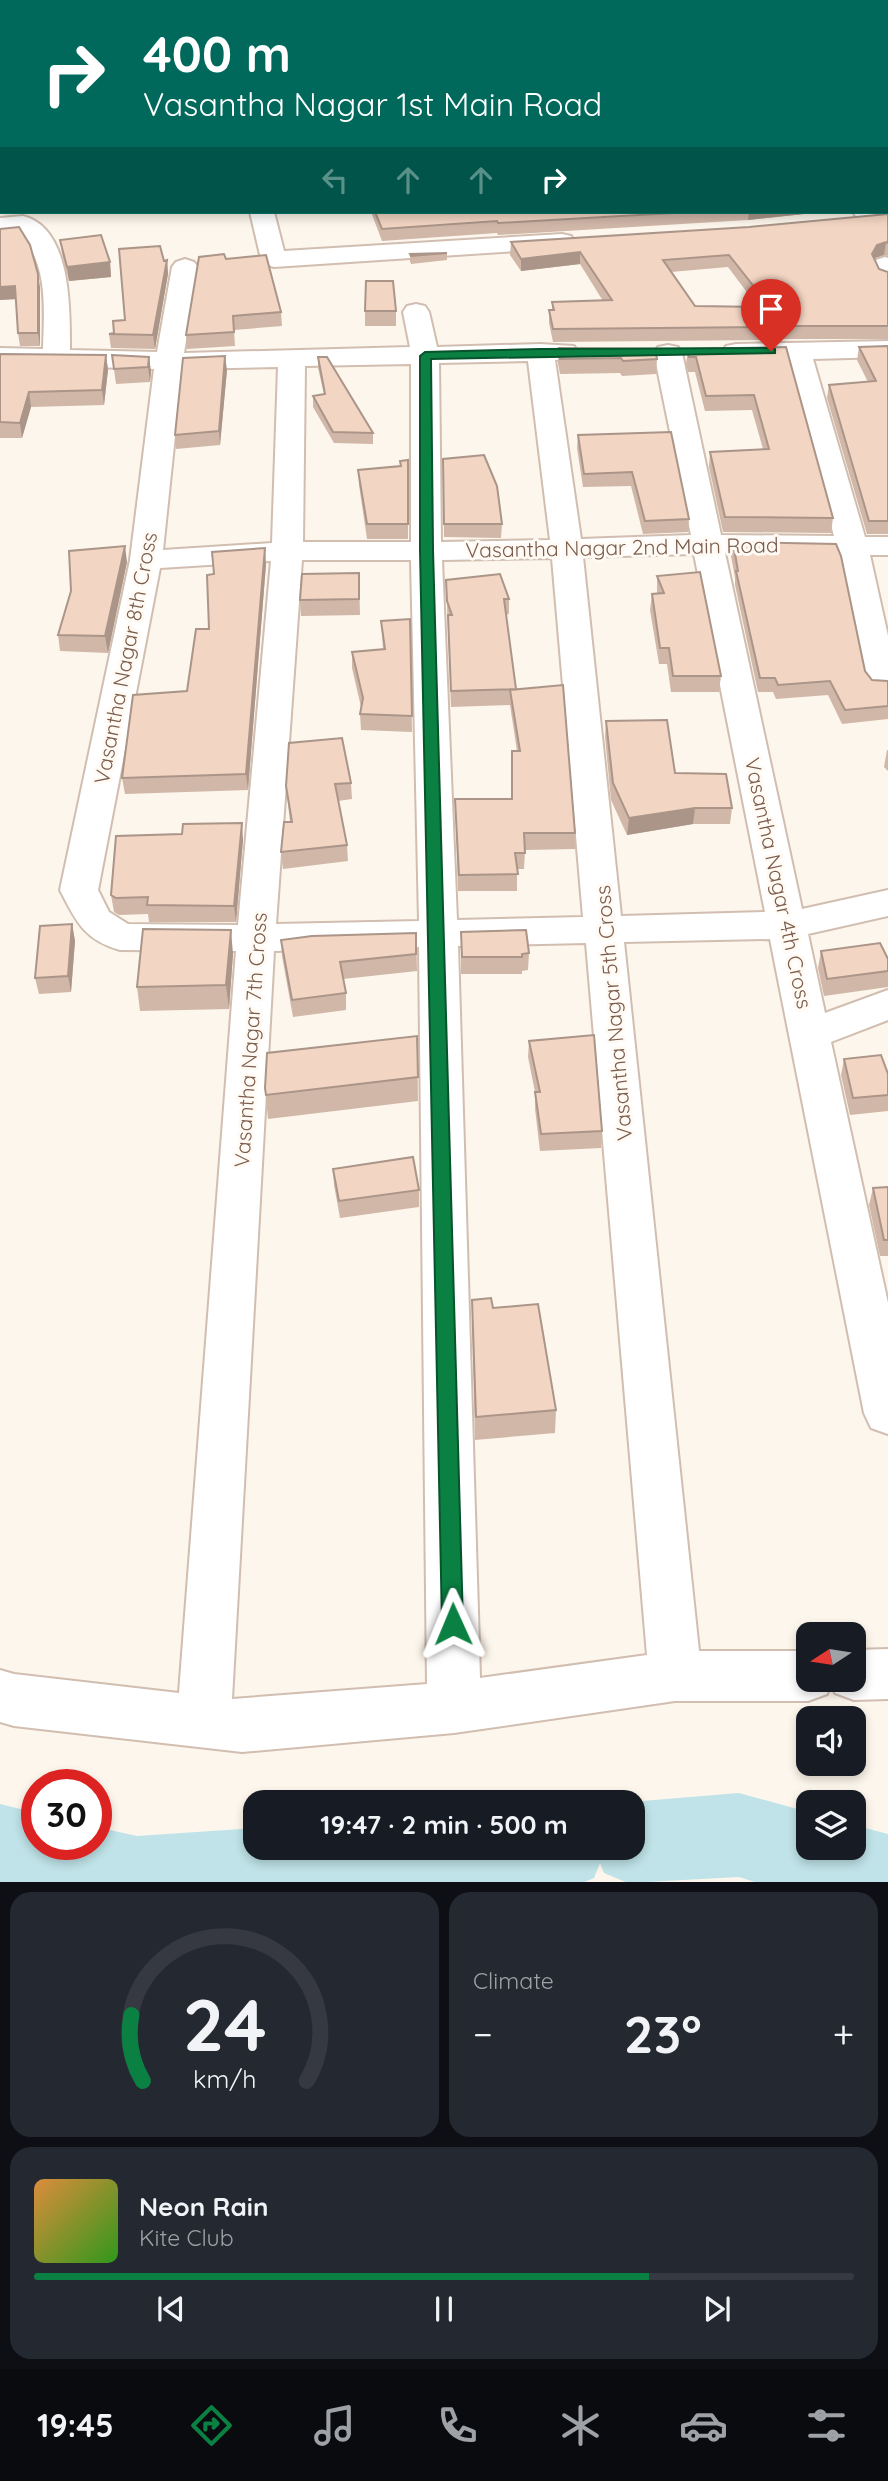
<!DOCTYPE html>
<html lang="en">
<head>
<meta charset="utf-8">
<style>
  :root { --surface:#171b24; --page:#242831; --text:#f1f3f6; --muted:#9ea1a6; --line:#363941; --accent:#0b8043 }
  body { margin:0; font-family:Quicksand,sans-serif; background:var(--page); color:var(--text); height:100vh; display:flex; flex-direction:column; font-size:26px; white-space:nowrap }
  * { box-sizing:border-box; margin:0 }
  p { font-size:23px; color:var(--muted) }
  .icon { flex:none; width:38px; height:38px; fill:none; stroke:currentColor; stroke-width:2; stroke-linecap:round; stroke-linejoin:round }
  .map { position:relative; height:1882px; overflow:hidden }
  .panel { display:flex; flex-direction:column; gap:10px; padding:10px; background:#0d0f14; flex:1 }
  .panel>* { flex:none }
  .hud { position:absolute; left:0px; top:0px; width:889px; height:214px; box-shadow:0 4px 10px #0003; background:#00695c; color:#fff; overflow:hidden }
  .needle { width:46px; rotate:258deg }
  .buttons { position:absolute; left:796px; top:1622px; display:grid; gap:14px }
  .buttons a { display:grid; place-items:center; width:70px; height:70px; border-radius:14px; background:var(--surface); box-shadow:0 4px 10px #0003; font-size:35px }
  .speed { position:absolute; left:21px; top:1769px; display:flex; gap:14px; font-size:35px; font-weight:700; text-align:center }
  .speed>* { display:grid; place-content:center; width:91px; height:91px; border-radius:50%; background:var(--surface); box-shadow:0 4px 10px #0003; line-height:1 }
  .speed .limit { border:10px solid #d22; background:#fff; color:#111 }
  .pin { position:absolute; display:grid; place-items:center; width:60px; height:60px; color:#fff; margin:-72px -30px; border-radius:50% 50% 50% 0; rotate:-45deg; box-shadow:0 0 7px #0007 }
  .pin .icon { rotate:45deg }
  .me { position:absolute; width:77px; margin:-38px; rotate:359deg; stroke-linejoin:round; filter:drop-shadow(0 0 5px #0008) }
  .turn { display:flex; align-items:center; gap:24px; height:147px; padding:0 28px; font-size:32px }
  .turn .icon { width:91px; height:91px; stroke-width:2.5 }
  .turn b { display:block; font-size:49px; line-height:60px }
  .lanes { display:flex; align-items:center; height:66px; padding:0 28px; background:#0003; justify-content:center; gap:35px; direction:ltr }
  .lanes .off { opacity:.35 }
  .big { font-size:52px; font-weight:700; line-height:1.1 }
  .panel .card { flex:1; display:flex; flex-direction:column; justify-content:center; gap:10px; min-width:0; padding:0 24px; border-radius:21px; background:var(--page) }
  .panel .dial { align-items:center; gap:0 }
  .dial svg { height:182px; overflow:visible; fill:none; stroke:var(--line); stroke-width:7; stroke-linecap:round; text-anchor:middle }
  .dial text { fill:var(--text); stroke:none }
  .song { display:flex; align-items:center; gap:21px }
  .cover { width:84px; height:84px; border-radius:10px; background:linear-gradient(135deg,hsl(30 70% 55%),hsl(110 70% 35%)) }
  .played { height:7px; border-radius:4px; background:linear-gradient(90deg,var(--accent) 75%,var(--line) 75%) }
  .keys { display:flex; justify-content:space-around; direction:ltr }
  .heat { display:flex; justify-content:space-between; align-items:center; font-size:38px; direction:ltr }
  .panel .tiles { flex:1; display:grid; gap:10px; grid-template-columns:1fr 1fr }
  .card:last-child { grid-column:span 2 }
  .trip { position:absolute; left:243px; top:1790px; width:402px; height:70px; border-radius:21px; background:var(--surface); box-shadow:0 4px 10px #0003; font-weight:700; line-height:70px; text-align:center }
  .dock { display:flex; height:112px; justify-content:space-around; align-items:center; background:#090b0e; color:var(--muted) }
  .dock .icon { width:49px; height:49px }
  .dock .active { color:var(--accent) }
  .dock b { font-size:32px; color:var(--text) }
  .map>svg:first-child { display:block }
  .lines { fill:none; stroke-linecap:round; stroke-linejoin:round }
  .river { fill:#bfe3e8; fill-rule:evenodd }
  .minor-casing { stroke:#d1beb0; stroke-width:4 }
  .minor { fill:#fff; fill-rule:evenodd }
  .wall { fill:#d1b7a8; fill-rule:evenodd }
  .shaded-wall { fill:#aa9588 }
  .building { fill:#f3d5c3; stroke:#aa9588; stroke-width:2; fill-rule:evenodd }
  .route { fill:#0b8043; stroke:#07532c; stroke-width:2 }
  .labels { text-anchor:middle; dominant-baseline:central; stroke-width:6; stroke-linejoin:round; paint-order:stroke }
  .street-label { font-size:21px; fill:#7a5c4d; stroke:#fffaf3 }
</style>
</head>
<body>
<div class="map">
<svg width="888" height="1883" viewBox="0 0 888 1883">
  <rect width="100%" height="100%" fill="#fdf6ec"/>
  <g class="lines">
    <!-- river -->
    <path class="river" d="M739 1793 808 1812V1848H854V1825L888 1834V1883H758L739 1877 628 1883 604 1873 600 1863 594 1878 582 1883H0V1804L37 1813V1844H96V1827L137 1836 256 1828V1848H634V1802H630Z"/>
    <!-- minor casing -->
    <g class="minor-casing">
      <path id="minor" d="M57 0H78L56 2Z
        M0 86H2V100H0Z
        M250 212H274L284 251 562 234 571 236 574 241 571 246 562 248 274 267 265 264 261 259Z
        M853 212H879L882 217 879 222C866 225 860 223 853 212Z
        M23 216C72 228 70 311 70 350L157 352 172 267 176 262 185 259 194 262 198 267 184 353 410 347 403 312 407 306 416 304 425 306 429 312 437 347 540 344 574 346 578 352 574 358 555 360 581 539 691 535 654 353 658 347 668 345 678 347 682 353 721 535 834 536 786 359 736 360 726 358 722 352 726 346 736 344 888 341V357L813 359 865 537H888V555H870L888 636V693L870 691 865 684 839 555 725 553 802 909 888 890V916L808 934 825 1013 888 990V1020L831 1042 888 1303V1434L871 1428 864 1413 770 939 624 942 699 1651H808V1680H854V1650L888 1649V1699L854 1700 835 1693 831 1683 827 1694 808 1701H675L454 1733 242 1752 14 1726 0 1722V1670L14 1674 179 1693 236 951 120 950C84 940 76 921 60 890L130 560 154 369 0 364V348L43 349C44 308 49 262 17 231L0 232V218ZM528 361 550 540 441 542 439 363ZM411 364V542H303L305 366ZM278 367 272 543 163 550 182 369ZM694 554 765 912 621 916 583 557ZM552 558 583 917 457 920 442 560ZM302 560H411L419 921 276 924ZM271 561 238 925 128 924 109 912 98 890 160 568ZM586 943 647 1655 480 1678 458 946ZM419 947 427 1684 232 1699 274 951Z
        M885 257 888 258V283L879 280 872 265 876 260Z"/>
    </g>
    <!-- minor -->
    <use href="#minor" class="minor"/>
  </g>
  <!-- wall -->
  <path class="wall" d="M556 0H888V51L887 2H559Z
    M371 212H805L804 214 748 220 498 235 497 233 382 241Z
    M888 214V256L884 255 875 258 874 259 879 269 888 272V339H783L777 331 776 340 553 342 549 323V310H552V302L603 301 580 264 521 271 510 255 511 242 749 227ZM728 267 758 307 695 306 671 272Z
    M0 229 40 287V346H20L18 333 16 299 0 300Z
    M60 240 110 262 111 277 69 281 62 254Z
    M447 253V260L411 264 410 261V254Z
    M226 259 281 312 282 326 234 330 235 346 187 349 186 335Z
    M167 260 168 274 155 349 111 348 109 334 114 333 125 320 164 261Z
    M365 311H396V326H365Z
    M888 346V534H867L827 398 829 385 868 382 857 360 859 347Z
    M786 347 833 518 831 533 723 532 709 467 710 452 763 449 752 410 705 411 695 372H688L686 364 688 349Z
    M559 348 657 359 656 374 622 376 620 373 560 374 558 363Z
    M0 354 106 355 108 370 104 405 31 407 22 438H0Z
    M112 355 149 357 151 372 150 382 116 384Z
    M318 357 373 433V444L334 443 313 407V396L324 394 318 368Z
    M227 370 220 445 176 449 175 435Z
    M671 432 689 519 688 532 643 534 631 486 583 487 577 448 578 435Z
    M443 459 502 524 501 538 444 537Z
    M408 460V539H367L359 485 358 470 401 466Z
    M733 542 865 671 872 680 888 681V719L842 724 828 695 776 699 773 692H758L735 585V578L731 556Z
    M127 562 108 653 60 651 58 635Z
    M266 564 248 790 125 794 122 778 187 691 209 629 214 574Z
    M359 573 360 615 301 616 300 600Z
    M657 576 721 676 719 692H671L667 664H659L650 610 652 594H657Z
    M446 580 509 599V614L506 615 516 689 575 833V849L525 850 524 869H517V891H458L455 799H512V751H517L510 705 451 707Z
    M410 619 412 732 361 730 360 714 361 707 352 668V652L383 649 381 621Z
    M606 721 675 773 732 808 730 824H693L627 835 611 800 605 737Z
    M887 750H888V771L884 767Z
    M351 783 352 799 338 801 347 845 348 861 283 869 281 852 290 822 286 786Z
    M243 840 236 922H149L148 914 119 915 114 912 111 895Z
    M72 924 75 941 71 992 39 994 35 978Z
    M461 932 529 953 528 970 522 971V974H461Z
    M416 933 417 971 343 979 346 993V1010L293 1017 282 956 281 940Z
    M821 951 888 959V987L824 996 818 968Z
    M233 954 229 1009 140 1011 137 987Z
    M417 1036 418 1101 268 1119 265 1088Z
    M529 1041 602 1131 601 1148 540 1151 535 1109V1092L528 1057Z
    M844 1059 888 1074V1111L850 1115 841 1075Z
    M333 1169 419 1190V1207L340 1218 334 1185Z
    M888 1187V1256H880L869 1205 873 1188Z
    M472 1300 493 1308 556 1410 555 1433 475 1440 472 1323Z"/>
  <!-- shaded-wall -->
  <path class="shaded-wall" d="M0 0H3V2H2V10H0Z
    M2 58V70L0 71V59Z
    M749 212H805L804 214 748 220Z
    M886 242 884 255 875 258 870 266 872 254 877 245Z
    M580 252V264L521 271V259Z
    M167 260 168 274 155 349 153 335Z
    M110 262 111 277 69 281 67 267Z
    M38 274 40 287V346L38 333Z
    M15 286 17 299 0 300V287Z
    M106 355 108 370 104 405 102 390Z
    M225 356 227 370 220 445 219 431Z
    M149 357 151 372 150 382 148 367Z
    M29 392 31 407 22 438 20 423Z
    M125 546 127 562 108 653 105 636Z
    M265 548 266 564 248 790 246 774Z
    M695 808 693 824 627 835 629 818Z
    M242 823 243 840 236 922 234 906Z
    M72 924 75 941 71 992 68 976Z
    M231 930 233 954 229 1009 226 985Z"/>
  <!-- building -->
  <path class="building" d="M2 0H44L45 2H2Z
    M115 0H245L243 2H115Z
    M306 0H382L384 2H307Z
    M572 0H888V40L887 2H574Z
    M2 12V58L0 59V13Z
    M887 54 888 55 887 88Z
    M887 104H888L887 136Z
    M887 151 888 152 887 195Z
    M375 212H691L498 223 497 221 382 229Z
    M888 214V243L886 242 877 245 872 254 879 269 888 272V326H785L771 308 778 327 553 329 549 310H554L552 302 612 300 580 252 521 259 511 242 749 227ZM729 255 770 307 695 306 663 260Z
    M19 227 30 245 38 274V333H18L15 286 0 287V229Z
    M101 235 110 262 67 267 60 240Z
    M160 246 164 261 167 260 153 335 109 334 114 333 113 321 125 320 119 249Z
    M447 253 411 256 410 254Z
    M224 254 226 259 266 255 281 312 233 316 234 332 186 335 199 257Z
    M366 281H393L396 311H365Z
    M888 346V521H869L829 385 876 381 859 347Z
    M786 347 833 518 725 517 710 452 769 449 754 395 706 396 696 357H689L688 349Z
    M559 348 655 349 657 359 623 361 621 358 560 359Z
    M0 354 106 355 102 390 29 392 20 423 0 422Z
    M112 355 149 357 148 367 114 369Z
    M225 356 219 431 175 435 183 358Z
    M318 357H327L373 433 333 432 313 396 325 394Z
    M671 432 689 519 645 521 632 472 584 474 578 435Z
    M484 455 497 486 502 524H444L443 459Z
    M408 460V524H367L358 470 401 466 400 461Z
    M733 542 836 544 841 556 865 671 872 680 888 681V706L845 710 830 681 778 685 775 678H760L736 571H738Z
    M125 546 105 636 58 635 71 591 69 551Z
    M265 548 246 774 122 778 133 695 187 691 196 629H209L207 575 214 574 212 552Z
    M700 572 721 676H673L669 648H660L652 594 664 593 657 576Z
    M359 573V599L300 600 302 574Z
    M500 574 509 599H504L516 689 451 691 448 615H452L447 601 446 580Z
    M410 619 412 716 360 714 363 698 352 652 385 649 381 621Z
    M563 685 575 833H524L525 853H515L518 874 459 875 455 799H512V751H520L510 690Z
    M667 720 675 773 726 774 732 808H695L629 818 613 783 606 721Z
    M342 738 351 783 335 784 347 845 281 852 284 822H292L286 786 289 743Z
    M242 823 234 906 147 905 148 897 116 898 111 895 116 836 182 834 183 824Z
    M72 924 68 976 35 978 40 926Z
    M143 929 231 930 226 985 137 987Z
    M526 930 529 953 522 954V957H462L461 932Z
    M416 933V954L340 962 346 993 292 1000 281 940 312 936Z
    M880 943 888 959V971L827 979 821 951Z
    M594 1035 602 1131 541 1134 535 1092H540L529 1041Z
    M417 1036 418 1077 266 1095 265 1088 267 1053Z
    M881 1055 888 1074V1095L853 1098 844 1059Z
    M413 1157 419 1190 339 1201 333 1169Z
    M888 1187V1240H884L873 1188Z
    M491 1298 493 1308 538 1304 556 1410 476 1417 472 1300Z"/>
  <!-- route -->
  <path class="route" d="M771 348 775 349V353L431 359 433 550 463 1624 460 1631 453 1634 445 1631 442 1624 420 550V356L425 352 540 349Z"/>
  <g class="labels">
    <!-- street labels -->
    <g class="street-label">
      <text transform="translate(622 547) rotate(-1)">Vasantha Nagar 2nd Main Road</text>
      <text transform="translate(125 658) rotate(-79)">Vasantha Nagar 8th Cross</text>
      <text transform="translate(779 883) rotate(78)">Vasantha Nagar 4th Cross</text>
      <text transform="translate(613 1013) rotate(-95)">Vasantha Nagar 5th Cross</text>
      <text transform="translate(250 1040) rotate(-86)">Vasantha Nagar 7th Cross</text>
    </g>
  </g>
</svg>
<div class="buttons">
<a><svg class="needle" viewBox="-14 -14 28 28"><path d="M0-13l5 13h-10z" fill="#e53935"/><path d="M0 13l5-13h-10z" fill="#9ea1a6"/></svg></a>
<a><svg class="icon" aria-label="sound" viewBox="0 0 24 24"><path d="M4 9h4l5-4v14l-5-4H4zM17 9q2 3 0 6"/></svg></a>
<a><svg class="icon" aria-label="layers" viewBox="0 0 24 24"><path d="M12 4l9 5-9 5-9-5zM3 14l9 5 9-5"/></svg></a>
</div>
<div class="speed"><div class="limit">30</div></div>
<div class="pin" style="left:771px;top:351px;background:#d93025"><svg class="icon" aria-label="arrive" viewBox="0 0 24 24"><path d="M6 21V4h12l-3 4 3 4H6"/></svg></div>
<svg class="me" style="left:453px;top:1624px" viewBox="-20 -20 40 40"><path d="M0-17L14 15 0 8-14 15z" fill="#0b8043" stroke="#fff" stroke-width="4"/></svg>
<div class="trip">19:47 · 2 min · 500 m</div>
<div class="hud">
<div class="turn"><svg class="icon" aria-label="right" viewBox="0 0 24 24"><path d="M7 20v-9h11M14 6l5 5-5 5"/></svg><div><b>400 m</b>Vasantha Nagar 1st Main Road</div></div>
<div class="lanes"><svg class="icon off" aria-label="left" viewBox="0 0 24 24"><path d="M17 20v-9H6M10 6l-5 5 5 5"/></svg><svg class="icon off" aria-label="ahead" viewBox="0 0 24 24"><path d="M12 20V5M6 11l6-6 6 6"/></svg><svg class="icon off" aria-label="ahead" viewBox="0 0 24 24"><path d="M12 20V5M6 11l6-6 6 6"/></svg><svg class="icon" aria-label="right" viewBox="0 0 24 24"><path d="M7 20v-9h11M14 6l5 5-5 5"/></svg></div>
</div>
</div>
<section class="panel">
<div class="tiles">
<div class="card dial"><svg viewBox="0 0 100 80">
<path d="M14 69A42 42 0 1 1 86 69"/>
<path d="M14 69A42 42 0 0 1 9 40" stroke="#0b8043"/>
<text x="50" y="56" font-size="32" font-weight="700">24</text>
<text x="50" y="72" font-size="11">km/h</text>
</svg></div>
<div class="card"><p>Climate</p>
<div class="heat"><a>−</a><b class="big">23°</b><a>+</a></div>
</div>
<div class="card">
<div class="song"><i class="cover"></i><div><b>Neon Rain</b><p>Kite Club</p></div></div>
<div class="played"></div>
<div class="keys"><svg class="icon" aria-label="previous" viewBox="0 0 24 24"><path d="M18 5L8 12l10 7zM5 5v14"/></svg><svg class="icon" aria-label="pause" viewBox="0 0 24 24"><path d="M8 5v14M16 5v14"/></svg><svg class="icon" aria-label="next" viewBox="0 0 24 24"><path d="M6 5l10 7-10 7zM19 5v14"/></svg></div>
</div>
</div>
</section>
<nav class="dock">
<b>19:45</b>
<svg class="icon active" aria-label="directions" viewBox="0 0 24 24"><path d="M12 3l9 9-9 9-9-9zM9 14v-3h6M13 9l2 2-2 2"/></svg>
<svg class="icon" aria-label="music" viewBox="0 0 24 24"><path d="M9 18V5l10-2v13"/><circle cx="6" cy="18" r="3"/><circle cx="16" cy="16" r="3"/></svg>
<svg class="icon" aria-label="phone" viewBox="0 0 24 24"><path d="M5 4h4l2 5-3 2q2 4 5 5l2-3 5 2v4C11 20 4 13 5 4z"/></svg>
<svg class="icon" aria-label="climate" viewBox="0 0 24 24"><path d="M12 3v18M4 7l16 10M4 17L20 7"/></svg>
<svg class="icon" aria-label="car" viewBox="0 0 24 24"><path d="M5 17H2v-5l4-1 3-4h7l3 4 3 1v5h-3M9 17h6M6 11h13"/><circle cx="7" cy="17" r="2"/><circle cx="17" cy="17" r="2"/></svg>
<svg class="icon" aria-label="filters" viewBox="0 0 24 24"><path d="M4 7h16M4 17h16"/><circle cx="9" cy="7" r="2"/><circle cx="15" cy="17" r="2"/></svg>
</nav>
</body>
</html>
